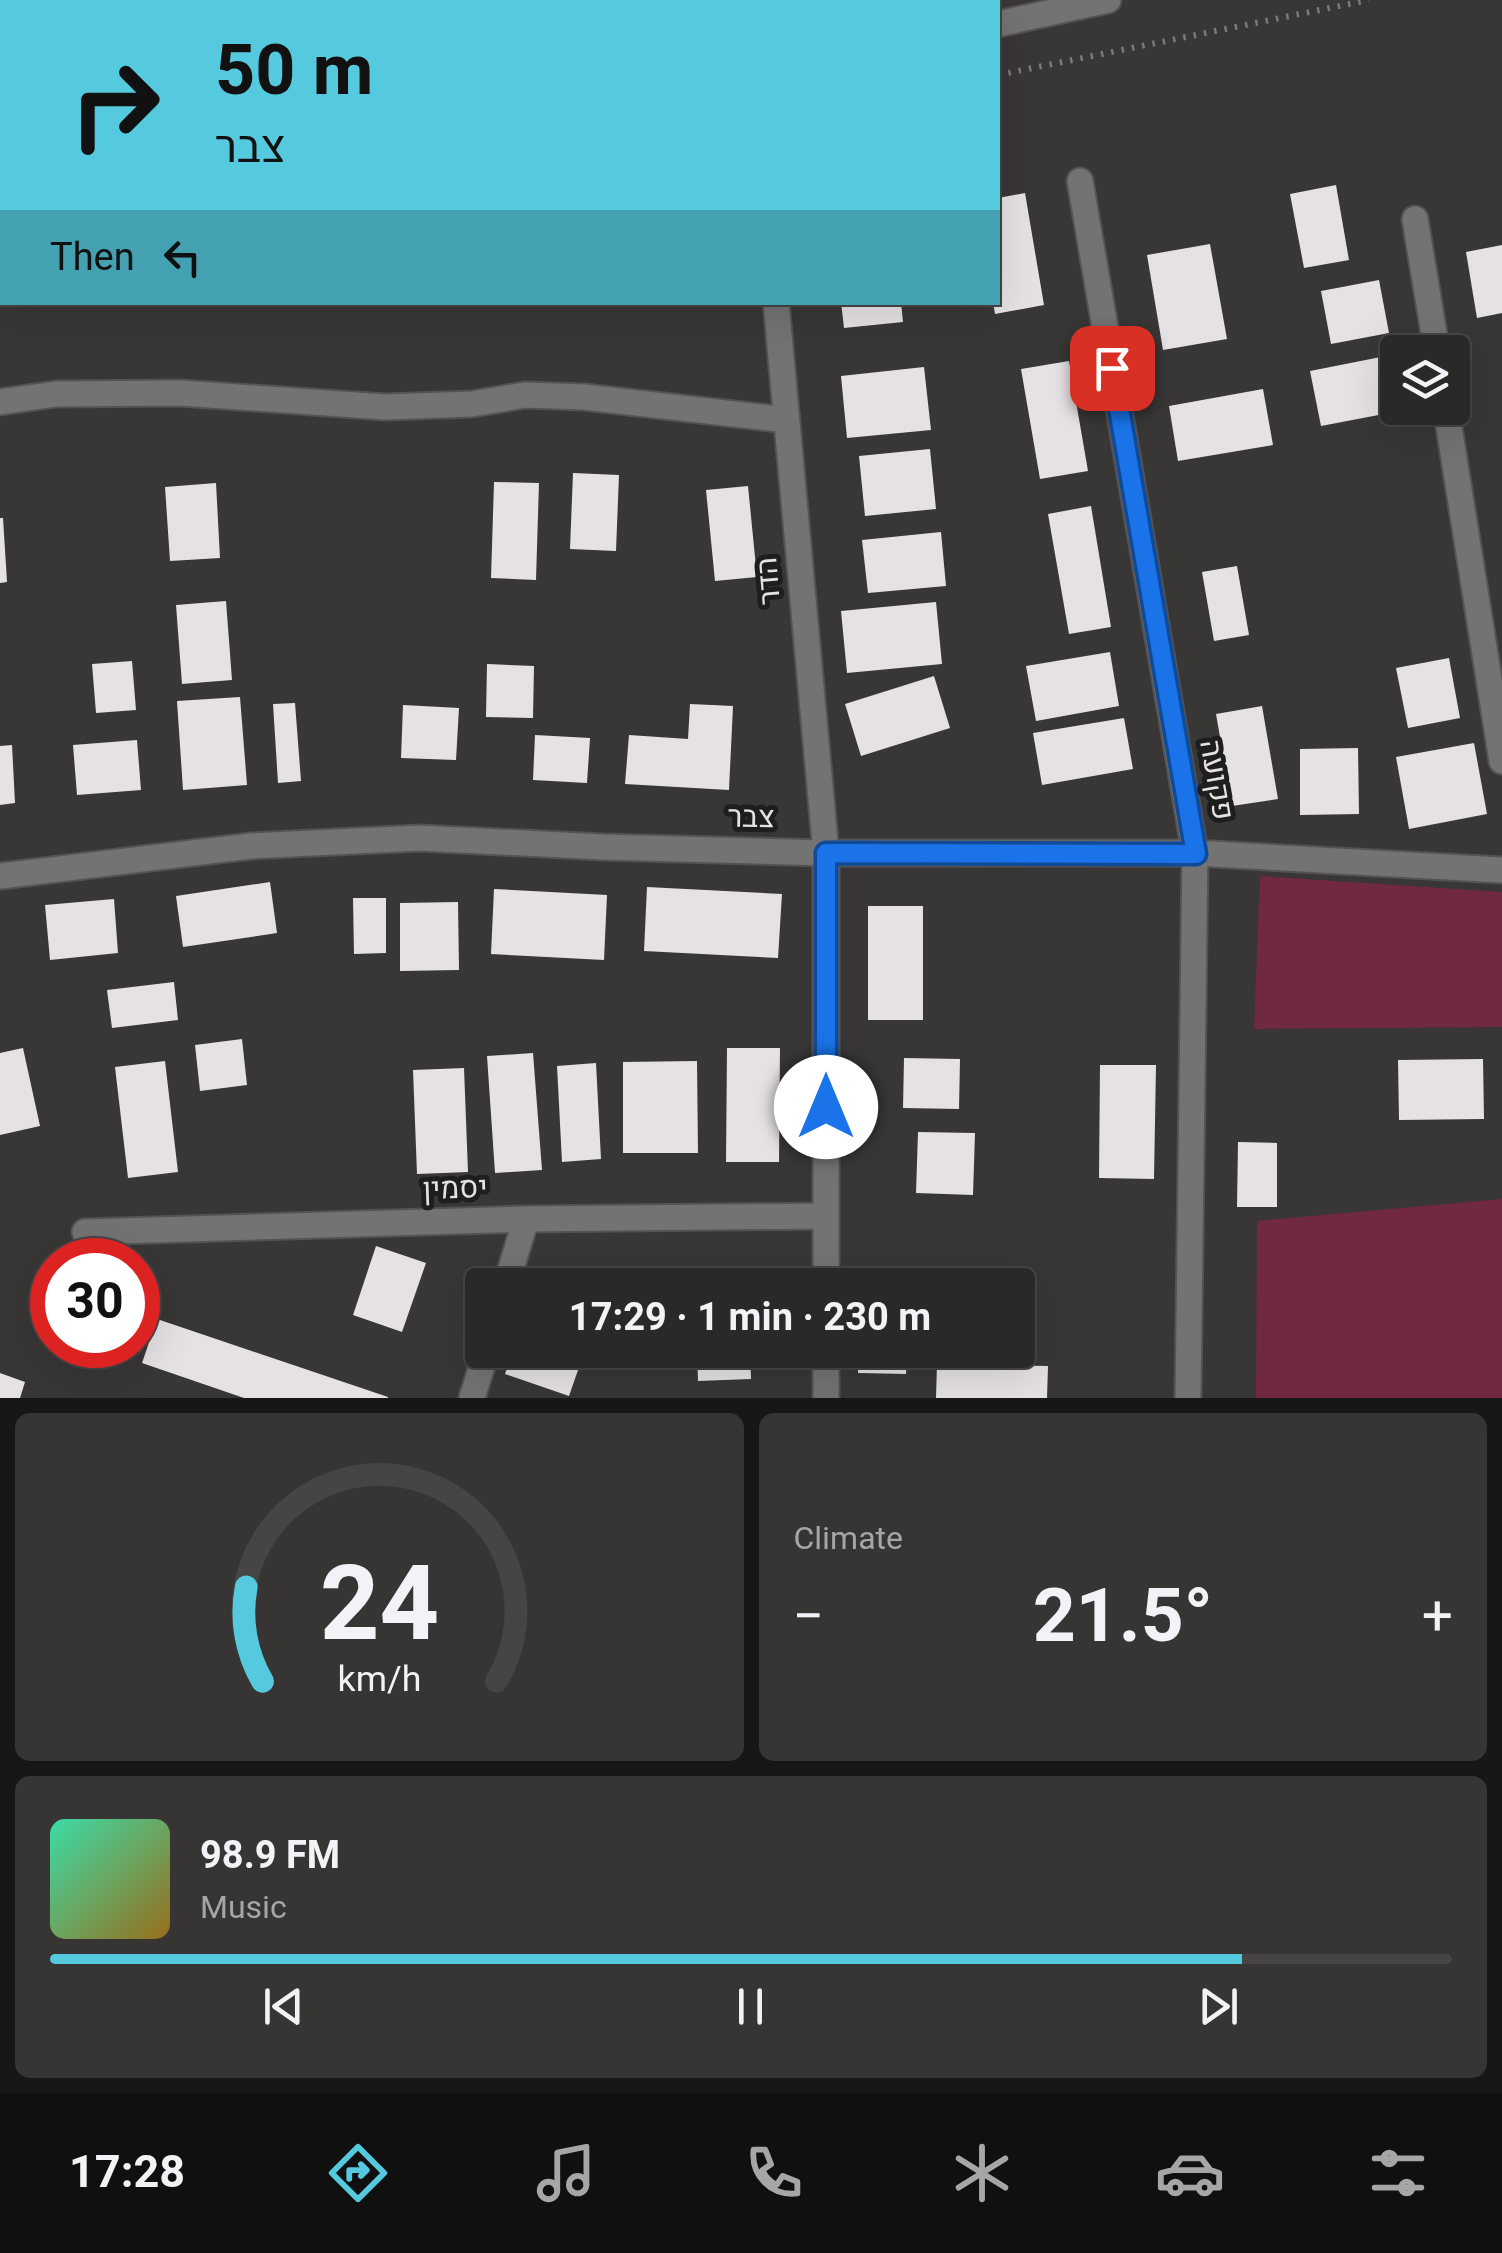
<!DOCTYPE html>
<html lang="en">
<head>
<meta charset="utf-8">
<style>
  :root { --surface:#2b2828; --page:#373434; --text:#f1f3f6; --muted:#a6a6a8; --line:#474445; --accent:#55cadf }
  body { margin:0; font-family:Georgia,Heebo,serif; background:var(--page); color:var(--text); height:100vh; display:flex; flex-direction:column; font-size:38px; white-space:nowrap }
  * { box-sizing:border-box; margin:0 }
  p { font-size:32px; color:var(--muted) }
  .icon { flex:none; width:55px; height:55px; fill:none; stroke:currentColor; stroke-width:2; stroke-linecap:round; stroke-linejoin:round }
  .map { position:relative; height:1398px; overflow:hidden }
  .details { display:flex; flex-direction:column; gap:15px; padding:15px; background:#181616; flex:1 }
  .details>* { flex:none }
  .guide { position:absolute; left:0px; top:0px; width:1000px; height:305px; box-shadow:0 10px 40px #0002,0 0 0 2px var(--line); background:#55cadf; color:#111; overflow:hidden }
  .controls { position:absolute; left:1380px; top:335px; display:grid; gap:20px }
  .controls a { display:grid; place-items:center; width:90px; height:90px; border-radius:10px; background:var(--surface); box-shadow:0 10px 40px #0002,0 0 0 2px var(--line); font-size:50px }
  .speed { position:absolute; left:30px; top:1238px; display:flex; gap:20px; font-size:50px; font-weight:700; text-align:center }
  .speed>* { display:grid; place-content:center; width:130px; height:130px; border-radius:50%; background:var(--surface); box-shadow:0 10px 40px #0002,0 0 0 2px var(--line); line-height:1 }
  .speed .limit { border:15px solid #d22; background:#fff; color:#111 }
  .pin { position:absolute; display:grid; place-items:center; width:85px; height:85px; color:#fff; margin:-42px; border-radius:20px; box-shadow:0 5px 15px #0006 }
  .me { position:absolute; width:110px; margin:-55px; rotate:0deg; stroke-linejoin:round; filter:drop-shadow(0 0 8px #0008) }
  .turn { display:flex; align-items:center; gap:35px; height:210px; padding:0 50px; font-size:45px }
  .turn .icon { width:130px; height:130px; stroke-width:2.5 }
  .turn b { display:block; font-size:70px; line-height:85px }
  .then { display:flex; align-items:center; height:95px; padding:0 50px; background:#0003; gap:20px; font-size:38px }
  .big { font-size:75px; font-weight:700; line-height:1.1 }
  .details .widget { flex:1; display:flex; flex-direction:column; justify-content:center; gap:15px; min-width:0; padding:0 35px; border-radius:15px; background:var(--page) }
  .details .dial { align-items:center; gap:0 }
  .dial svg { height:260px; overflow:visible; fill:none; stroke:var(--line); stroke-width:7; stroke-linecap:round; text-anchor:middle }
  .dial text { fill:var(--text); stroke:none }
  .song { display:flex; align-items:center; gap:30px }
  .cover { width:120px; height:120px; border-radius:15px; background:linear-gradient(135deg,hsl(160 70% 55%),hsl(40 70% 35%)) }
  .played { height:10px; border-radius:5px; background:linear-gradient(90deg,var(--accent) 85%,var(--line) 85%) }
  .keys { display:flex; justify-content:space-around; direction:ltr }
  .heat { display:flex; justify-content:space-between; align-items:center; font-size:55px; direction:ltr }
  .details .tiles { flex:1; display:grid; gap:15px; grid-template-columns:1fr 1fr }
  .widget:last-child { grid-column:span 2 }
  .trip { position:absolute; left:465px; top:1268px; width:570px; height:100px; border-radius:10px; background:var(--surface); box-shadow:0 10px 40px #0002,0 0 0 2px var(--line); font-weight:700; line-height:100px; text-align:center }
  .tab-bar { display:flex; height:160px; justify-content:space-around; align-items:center; background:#111010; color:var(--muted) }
  .tab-bar .icon { width:70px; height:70px }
  .tab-bar .current { color:var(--accent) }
  .tab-bar b { font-size:45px; color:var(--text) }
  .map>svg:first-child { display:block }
  .green { fill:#712942 }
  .building { fill:#e6e2e3 }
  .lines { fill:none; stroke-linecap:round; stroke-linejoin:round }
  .minor-casing { stroke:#545252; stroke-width:29 }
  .path { stroke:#7b7879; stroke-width:6; stroke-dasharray:2.5 8; stroke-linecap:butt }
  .minor { stroke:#747373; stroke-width:25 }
  .route-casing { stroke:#114b97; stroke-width:25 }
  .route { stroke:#1a73e8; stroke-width:18 }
  .labels { text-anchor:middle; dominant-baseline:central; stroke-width:10; stroke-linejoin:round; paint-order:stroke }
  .street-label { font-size:30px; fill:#e4e2e3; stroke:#1f1e1e }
</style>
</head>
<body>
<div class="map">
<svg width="1502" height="1398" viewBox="0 0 1502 1398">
  <rect width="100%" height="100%" fill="#393636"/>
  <!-- green -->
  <path class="green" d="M1260 876 1502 892V1027L1254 1029Z
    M1502 1199V1398H1256L1257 1221Z"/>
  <!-- building -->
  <path class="building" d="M1336 185 1349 260 1304 268 1290 194Z
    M1025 193 1044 305 995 314 993 302H998V198Z
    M1210 244 1227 339 1163 350 1147 255Z
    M1502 245V313L1477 318 1466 252Z
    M1379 280 1389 333 1331 344 1321 291Z
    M841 302H901L903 322 844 328Z
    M1396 354 1398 408 1410 409 1321 426 1310 371Z
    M1069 361 1088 471 1040 479 1021 369Z
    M924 367 931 430 847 438 841 376Z
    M1263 389 1273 445 1178 461 1169 406Z
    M930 449 936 509 865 516 859 456Z
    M573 473 619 475 616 551 570 549Z
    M494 482 539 483 536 580 491 578Z
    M216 483 220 558 170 561 165 487Z
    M748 486 757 577 715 581 706 490Z
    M1091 506 1111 627 1069 634 1048 514Z
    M0 518H3L7 582 0 583Z
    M941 532 946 586 868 593 862 540Z
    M1237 566 1249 635 1214 641 1202 572Z
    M226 601 232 680 182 684 176 605Z
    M936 602 942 664 847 673 841 611Z
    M1110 652 1119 706 1036 721 1026 666Z
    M1449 658 1460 718 1408 728 1396 668Z
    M132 661 136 710 96 713 92 664Z
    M487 664 534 666 533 718 486 717Z
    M934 676 950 728 861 756 845 704Z
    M240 697 247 785 183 790 177 701Z
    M295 703 301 781 278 783 273 704Z
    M690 704 733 706 729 790 625 784 629 735 688 739Z
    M403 705 459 708 456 760 401 758Z
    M1262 706 1278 799 1232 806 1216 714Z
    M1124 718 1133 769 1042 785 1033 733Z
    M535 735 590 738 587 783 533 780Z
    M137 740 141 790 77 795 73 745Z
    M1474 743 1487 814 1409 829 1396 757Z
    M12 745 15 803 0 805V746Z
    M1358 748 1359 814 1300 815V749Z
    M270 882 277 933 183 947 176 896Z
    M647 887 782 894 778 958 644 951Z
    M494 889 607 895 604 960 491 954Z
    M353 898H386V953L354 954Z
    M114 899 118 953 50 960 45 905Z
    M458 902 459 970 400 971V903Z
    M868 906H923V1020H868Z
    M174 982 178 1020 112 1028 107 990Z
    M242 1039 247 1085 200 1091 195 1045Z
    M23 1048 40 1126 0 1135V1053Z
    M727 1048H780L779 1162H726Z
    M533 1053 542 1170 495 1173 487 1056Z
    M904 1058 960 1059 959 1109 903 1108Z
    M1483 1059 1484 1119 1399 1120 1398 1060Z
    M165 1061 178 1172 128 1178 115 1067Z
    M697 1061 698 1153H623V1062Z
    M596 1063 601 1159 562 1162 557 1066Z
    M1100 1065H1156L1154 1179 1099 1178Z
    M464 1068 468 1172 417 1174 413 1070Z
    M918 1132 975 1133 973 1195 916 1193Z
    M1238 1142 1277 1143V1207H1237Z
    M376 1246 426 1263 402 1332 353 1315Z
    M157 1319 388 1397V1398H244L142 1363Z
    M513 1350H585L569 1396 505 1374Z
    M697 1350H750L751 1379 698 1381Z
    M858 1350H907L906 1374 858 1373Z
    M937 1364 1048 1366 1047 1398H936Z
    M0 1373 25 1382 20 1398H0Z"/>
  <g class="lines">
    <!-- minor casing -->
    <g class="minor-casing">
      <path id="minor" d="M267 2 268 0
        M856 2 868 0
        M998 24 1108 0
        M1080 181 1195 853 1188 1398
        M0 197 2 196
        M1415 219 1437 352
        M0 247H2
        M0 402 56 394 180 393 385 407 472 404 525 395 584 397 787 420
        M1446 408 1502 761
        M0 876 251 846 420 838 603 847 826 853H1195L1502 870
        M85 1232 526 1219 826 1216V853L776 302
        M506 1285 526 1219
        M826 1285V1216
        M472 1398 487 1350
        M826 1398V1350"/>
    </g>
    <!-- path -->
    <path class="path" d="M701 2 713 0
      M998 75 1369 0
      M0 281 2 280"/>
    <!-- minor -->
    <use href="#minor" class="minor"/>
  </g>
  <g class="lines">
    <!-- route casing -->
    <g class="route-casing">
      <path id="route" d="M826 1107V853L1196 854 1112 368"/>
    </g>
    <!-- route -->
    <use href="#route" class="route"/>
  </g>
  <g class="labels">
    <!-- street labels -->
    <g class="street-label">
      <text transform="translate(769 581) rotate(-95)">הדר</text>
      <text transform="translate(1216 780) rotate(80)">פקועה</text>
      <text transform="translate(751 818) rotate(1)">צבר</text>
      <text transform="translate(455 1189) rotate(-2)">יסמין</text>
    </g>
  </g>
</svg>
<div class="controls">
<a><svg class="icon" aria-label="layers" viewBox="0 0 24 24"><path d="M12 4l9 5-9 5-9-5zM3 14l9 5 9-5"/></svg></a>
</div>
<div class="speed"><div class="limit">30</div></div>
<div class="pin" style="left:1112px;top:368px;background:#d93025"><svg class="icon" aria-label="arrive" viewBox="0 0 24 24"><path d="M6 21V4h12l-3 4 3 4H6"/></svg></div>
<svg class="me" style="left:826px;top:1107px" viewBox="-20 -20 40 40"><circle r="19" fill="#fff"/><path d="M0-13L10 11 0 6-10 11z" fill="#1a73e8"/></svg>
<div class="trip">17:29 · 1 min · 230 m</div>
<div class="guide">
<div class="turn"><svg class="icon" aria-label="right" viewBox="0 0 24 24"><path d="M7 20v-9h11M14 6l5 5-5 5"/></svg><div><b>50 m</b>צבר</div></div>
<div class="then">Then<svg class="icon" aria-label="left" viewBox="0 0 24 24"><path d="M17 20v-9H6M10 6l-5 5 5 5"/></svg></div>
</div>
</div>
<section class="details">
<div class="tiles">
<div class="widget dial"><svg viewBox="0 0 100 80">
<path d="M14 69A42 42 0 1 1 86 69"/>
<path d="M14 69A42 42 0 0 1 9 40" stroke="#55cadf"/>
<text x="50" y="56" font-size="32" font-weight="700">24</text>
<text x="50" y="72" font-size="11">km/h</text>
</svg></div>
<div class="widget"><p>Climate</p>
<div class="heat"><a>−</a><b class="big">21.5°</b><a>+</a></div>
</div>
<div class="widget">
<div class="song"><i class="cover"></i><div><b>98.9 FM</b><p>Music</p></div></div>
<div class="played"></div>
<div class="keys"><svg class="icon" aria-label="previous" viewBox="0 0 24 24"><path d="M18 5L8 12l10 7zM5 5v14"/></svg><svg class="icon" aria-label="pause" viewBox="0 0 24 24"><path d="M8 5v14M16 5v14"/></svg><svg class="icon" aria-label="next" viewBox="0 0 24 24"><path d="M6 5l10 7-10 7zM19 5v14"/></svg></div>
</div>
</div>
</section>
<nav class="tab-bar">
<b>17:28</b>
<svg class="icon current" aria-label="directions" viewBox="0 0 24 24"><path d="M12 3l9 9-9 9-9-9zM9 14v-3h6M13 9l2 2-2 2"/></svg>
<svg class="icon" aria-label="music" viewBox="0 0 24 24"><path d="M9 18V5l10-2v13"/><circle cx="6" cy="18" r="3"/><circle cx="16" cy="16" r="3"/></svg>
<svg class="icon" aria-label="phone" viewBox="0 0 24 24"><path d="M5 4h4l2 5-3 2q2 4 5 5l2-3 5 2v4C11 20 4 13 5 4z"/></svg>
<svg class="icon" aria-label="climate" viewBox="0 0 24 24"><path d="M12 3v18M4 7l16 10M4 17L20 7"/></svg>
<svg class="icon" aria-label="car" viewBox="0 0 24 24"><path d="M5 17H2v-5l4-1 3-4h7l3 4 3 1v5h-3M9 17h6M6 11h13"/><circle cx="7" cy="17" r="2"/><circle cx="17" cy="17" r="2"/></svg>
<svg class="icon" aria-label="filters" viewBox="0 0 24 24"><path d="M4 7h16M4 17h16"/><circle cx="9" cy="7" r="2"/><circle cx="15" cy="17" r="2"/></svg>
</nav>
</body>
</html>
